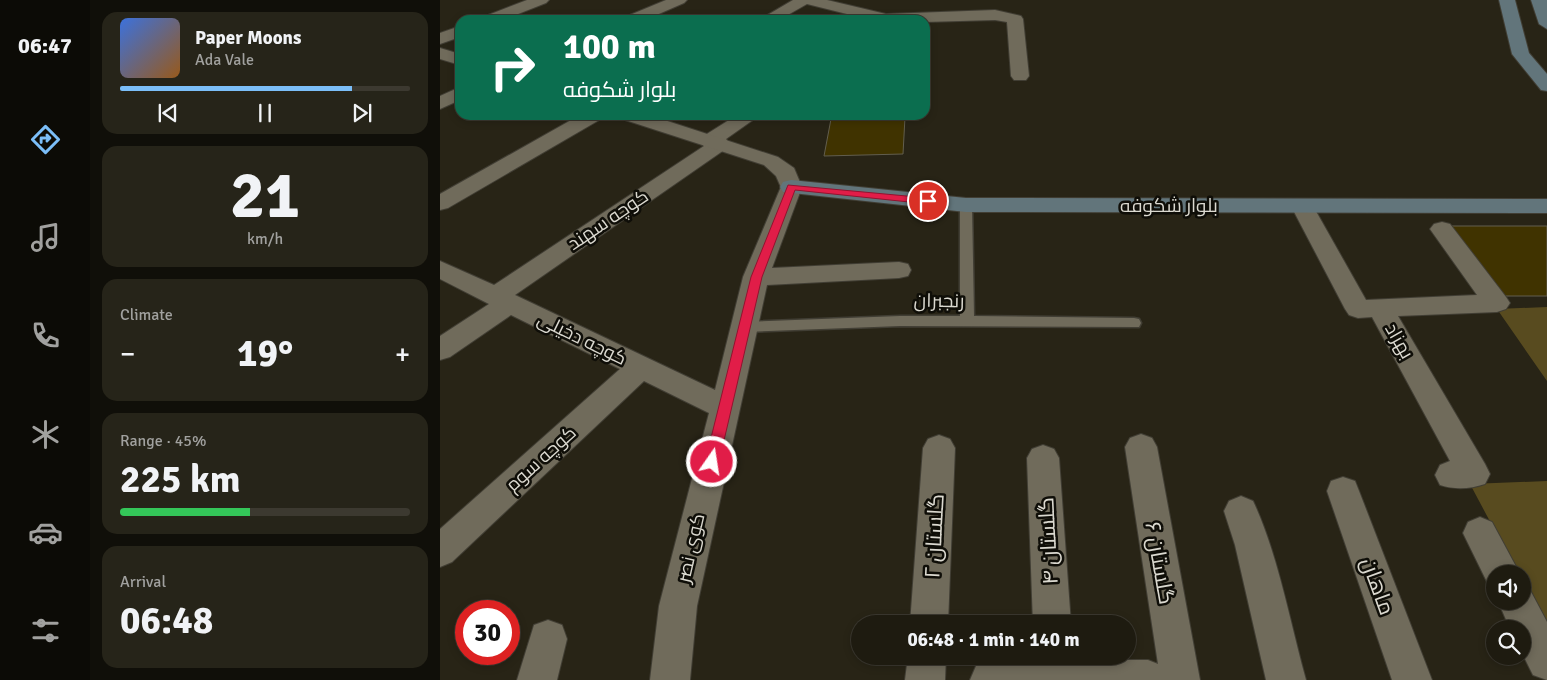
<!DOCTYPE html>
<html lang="en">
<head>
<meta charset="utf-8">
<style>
  :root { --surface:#1e1b10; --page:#262419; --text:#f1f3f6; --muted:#a1a19f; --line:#3c3930; --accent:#7bbef8 }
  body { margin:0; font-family:Signika,Cairo,sans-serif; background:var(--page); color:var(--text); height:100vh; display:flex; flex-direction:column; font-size:19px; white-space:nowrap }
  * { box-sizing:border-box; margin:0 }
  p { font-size:16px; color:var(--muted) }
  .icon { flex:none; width:28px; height:28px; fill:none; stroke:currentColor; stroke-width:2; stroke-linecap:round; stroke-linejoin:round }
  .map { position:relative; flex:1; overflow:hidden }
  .panel { display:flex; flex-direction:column; gap:12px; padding:12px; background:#100f09; width:350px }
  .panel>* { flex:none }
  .banner { position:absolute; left:15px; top:15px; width:475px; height:105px; border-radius:15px; box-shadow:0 2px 8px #0003,0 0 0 1px var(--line); background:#0b6e4f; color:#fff; overflow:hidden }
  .controls { position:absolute; left:1046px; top:565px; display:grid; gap:10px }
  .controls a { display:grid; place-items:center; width:45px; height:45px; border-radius:50%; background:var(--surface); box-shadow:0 2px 8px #0003,0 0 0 1px var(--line); font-size:25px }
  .speed { position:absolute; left:15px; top:600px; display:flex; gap:10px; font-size:25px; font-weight:700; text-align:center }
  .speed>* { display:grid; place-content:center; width:65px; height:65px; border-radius:50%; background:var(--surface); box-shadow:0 2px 8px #0003,0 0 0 1px var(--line); line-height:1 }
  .speed .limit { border:8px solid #d22; background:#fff; color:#111 }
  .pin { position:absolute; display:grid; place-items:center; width:42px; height:42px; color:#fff; margin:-21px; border:2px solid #fff; border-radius:50%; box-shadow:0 1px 5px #0007 }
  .me { position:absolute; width:55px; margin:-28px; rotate:13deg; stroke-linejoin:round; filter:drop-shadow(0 0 4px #0008) }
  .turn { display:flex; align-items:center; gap:18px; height:105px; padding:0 25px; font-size:22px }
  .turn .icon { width:65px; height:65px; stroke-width:2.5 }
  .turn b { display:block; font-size:35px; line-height:42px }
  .big { font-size:38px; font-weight:700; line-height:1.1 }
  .panel .tile { flex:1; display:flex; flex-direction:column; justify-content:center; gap:8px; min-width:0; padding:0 18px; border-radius:15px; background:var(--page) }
  .panel .dial { align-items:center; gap:0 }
  .dial b { font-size:65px; line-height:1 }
  .song { display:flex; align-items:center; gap:15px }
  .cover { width:60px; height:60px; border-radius:8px; background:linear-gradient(135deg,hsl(220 70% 55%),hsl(30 70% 35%)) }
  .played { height:5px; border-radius:2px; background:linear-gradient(90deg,var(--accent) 80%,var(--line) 80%) }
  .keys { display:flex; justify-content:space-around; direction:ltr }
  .heat { display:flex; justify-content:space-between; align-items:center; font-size:28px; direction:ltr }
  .charge { height:8px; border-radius:4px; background:linear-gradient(90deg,#34c759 45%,var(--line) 0) }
  .trip { position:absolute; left:411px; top:615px; width:285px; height:50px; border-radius:25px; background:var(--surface); box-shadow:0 2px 8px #0003,0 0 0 1px var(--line); font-weight:700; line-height:50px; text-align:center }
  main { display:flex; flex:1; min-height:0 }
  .tab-bar { display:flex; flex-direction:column; width:90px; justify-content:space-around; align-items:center; background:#0c0b06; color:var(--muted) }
  .tab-bar .icon { width:35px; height:35px }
  .tab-bar .selected { color:var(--accent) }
  .tab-bar b { font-size:22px; color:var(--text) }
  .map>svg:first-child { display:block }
  .green { fill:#584b1f }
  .building { fill:#403300; stroke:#625e4e }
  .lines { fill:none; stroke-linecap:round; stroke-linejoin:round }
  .service-casing { stroke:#413e34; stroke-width:3 }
  .minor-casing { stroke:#413e34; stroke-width:2 }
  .tertiary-casing { stroke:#413e34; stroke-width:2 }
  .secondary-casing { stroke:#413e34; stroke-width:2 }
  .service { fill:#706b5b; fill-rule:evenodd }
  .minor { fill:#706b5b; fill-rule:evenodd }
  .tertiary { fill:#706b5b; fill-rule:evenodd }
  .secondary { fill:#62757b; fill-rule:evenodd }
  .route { fill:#e11d48; stroke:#92132f }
  .labels { text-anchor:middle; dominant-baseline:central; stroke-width:5; stroke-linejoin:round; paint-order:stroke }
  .street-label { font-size:19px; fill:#dbd9d0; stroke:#0f0e08 }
  .near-street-label { font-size:22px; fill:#dbd9d0; stroke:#0f0e08 }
</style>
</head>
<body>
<main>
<nav class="tab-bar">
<b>06:47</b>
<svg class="icon selected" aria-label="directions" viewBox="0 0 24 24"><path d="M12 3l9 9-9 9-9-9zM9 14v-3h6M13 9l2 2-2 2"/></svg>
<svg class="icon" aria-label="music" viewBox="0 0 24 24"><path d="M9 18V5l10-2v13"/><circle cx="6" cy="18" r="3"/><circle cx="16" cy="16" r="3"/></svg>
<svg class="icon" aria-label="phone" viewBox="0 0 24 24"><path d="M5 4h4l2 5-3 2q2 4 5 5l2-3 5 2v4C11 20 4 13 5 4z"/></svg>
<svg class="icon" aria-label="climate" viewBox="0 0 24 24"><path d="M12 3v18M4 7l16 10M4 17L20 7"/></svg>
<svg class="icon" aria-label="car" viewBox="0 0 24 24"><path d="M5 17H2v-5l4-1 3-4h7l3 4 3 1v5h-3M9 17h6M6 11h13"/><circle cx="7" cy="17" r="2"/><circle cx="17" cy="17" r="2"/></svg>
<svg class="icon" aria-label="filters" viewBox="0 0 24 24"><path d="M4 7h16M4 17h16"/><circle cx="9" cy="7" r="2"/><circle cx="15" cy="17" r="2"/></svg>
</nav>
<section class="panel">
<div class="tile">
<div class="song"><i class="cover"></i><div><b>Paper Moons</b><p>Ada Vale</p></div></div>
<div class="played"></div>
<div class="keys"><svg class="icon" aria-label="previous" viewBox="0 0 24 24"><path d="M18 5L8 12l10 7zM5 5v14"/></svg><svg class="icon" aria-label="pause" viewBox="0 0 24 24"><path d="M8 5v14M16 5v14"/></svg><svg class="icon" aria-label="next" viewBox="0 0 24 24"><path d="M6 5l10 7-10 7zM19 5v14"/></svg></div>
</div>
<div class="tile dial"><b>21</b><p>km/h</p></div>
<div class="tile"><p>Climate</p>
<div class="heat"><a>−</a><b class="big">19°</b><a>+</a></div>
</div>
<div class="tile"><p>Range · 45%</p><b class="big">225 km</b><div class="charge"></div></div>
<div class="tile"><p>Arrival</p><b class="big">06:48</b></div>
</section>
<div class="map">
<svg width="1107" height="680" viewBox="0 0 1107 680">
  <rect width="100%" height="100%" fill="#282416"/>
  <!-- green -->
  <path class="green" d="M1107 307V381L1057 309Z
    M1107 481V629L1083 583 1082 574H1078L1030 484Z"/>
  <!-- building -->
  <path class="building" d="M465 117 463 154 384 156 391 119Z
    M1006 226H1107V296H1058Z"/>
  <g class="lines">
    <!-- service casing -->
    <g class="service-casing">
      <path id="service" d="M526 201 532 205 534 316 694 318 699 319 701 323 699 327 460 326 304 332 299 331 297 327 299 323 304 322 460 316H520V205Z"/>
    </g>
    <!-- minor casing -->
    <g class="minor-casing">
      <path id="minor" d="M87 0H109L106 3 63 20H41L43 17Z
        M353 0H387L446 14 555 10 581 16 583 19 589 76 586 80H574L571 76 567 22 555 20 485 22V20H431L367 4 339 20H319Z
        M20 26V37L0 44V33Z
        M140 115H164L161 119 8 208 0 210V194Z
        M297 115H320L286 139 290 144 287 148 75 295 275 390 303 277 343 182 351 180 359 182 362 187 332 268 459 262 468 264 471 270 468 276 459 278 327 285 257 606 250 680H210L219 606 269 413 204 381 12 562 0 567V529L180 369 71 315 10 357 0 360V336L49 304 0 279V261L54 285 264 146 259 141 262 137Z
        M862 199 870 201 873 206 926 300 1037 295 990 229 994 224 1002 222 1010 224 1066 297 1070 303 1066 309 1057 312 958 316 1045 464 1050 474 1045 484C1030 489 1015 490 1000 485L995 475 1000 465 1010 461 932 317 918 318 909 315 905 309 851 206 854 201Z
        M701 434 712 438 717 447 760 680H530L536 666 550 660H708L718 664 685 447 690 438Z
        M499 435 510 439 515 448 508 624H470L483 448 488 439Z
        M603 445 614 449 619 458 631 624H593L587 458 592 449Z
        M903 477 915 481 919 491 992 680H952L887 491 891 481Z
        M801 496 813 501C838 554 850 623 866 680H826L795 545 784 511 789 501Z
        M1040 517 1052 522 1080 574H1055V588L1049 586 1023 533 1028 522Z
        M1082 586 1089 588 1107 622V680L1093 675 1082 653V629H1070L1058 601H1082Z
        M108 620 122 625 127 639 117 680H77L94 625Z
        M468 656H506L505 680H465Z"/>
    </g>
    <!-- tertiary casing -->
    <g class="tertiary-casing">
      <path id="tertiary" d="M226 0H247L244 3 205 20H183L185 17Z
        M0 48 20 54V65L0 59Z
        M20 87V100L0 109V96Z
        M179 115H209L338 157 354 168 362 187 359 192 351 194 343 192 336 176 324 165 182 119Z"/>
    </g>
    <!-- secondary casing -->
    <g class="secondary-casing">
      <path id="secondary" d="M1059 0H1075L1089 53 1107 74V91L1101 90 1072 54Z
        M1091 0H1107V29L1099 24Z
        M351 180 526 198 1107 199V213L526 212 343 192 340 187 343 182Z"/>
    </g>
    <!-- service -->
    <use href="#service" class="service"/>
    <!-- minor -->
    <use href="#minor" class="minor"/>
    <!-- tertiary -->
    <use href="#tertiary" class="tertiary"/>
    <!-- secondary -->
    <use href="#secondary" class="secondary"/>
  </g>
  <!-- route -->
  <path class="route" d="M348 185 488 198 492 201 488 204 355 190 322 277 279 462 277 466H267L265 462 311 277Z"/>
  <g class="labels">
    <!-- street labels -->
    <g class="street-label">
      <text x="729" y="206">بلوار شکوفه</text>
      <text transform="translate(168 220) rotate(-34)">کوچه سهند</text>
      <text transform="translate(499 301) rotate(1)">رنجبران</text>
      <text transform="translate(142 339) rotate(26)">کوچه دخیلی</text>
      <text transform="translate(959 341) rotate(60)">بهزاد</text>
      <text transform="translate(101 459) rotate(-42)">کوچه سوم</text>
      <text transform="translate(251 548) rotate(-77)">کوی نصر</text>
    </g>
    <!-- near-street labels -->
    <g class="near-street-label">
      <text transform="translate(494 536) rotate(-87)">گلستان ۲</text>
      <text transform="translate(608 541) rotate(-93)">گلستان ۴</text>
      <text transform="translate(720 563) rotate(80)">گلستان ۶</text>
      <text transform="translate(938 586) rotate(70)">ماهان</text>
    </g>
  </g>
</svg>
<div class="controls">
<a><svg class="icon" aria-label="sound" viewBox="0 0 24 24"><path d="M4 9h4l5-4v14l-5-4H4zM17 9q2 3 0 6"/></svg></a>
<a><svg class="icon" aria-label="search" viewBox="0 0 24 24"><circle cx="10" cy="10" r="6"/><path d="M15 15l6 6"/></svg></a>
</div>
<div class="speed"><div class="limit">30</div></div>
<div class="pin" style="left:488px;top:201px;background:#d93025"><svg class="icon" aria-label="arrive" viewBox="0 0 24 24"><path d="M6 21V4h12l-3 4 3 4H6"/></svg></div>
<svg class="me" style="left:272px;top:462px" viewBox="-20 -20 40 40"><circle r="17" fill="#e11d48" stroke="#fff" stroke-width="3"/><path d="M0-11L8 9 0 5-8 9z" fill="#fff"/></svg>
<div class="trip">06:48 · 1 min · 140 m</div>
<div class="banner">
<div class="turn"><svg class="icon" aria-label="right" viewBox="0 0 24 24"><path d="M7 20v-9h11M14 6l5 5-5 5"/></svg><div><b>100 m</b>بلوار شکوفه</div></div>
</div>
</div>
</main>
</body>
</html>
